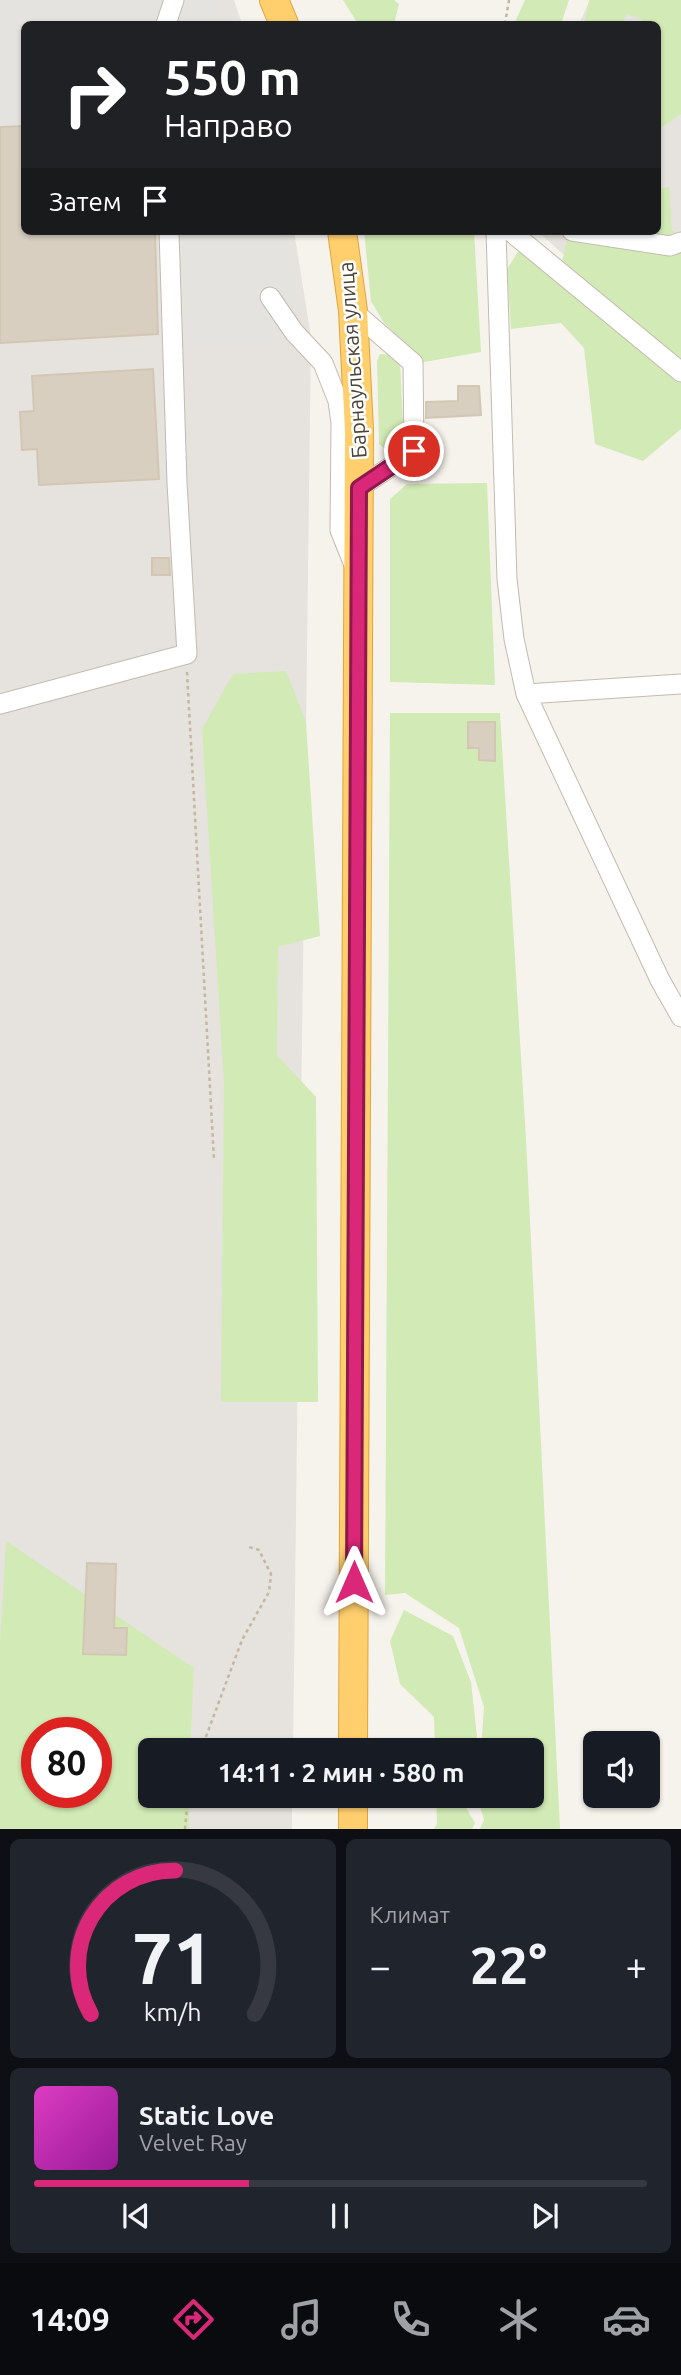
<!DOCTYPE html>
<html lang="ru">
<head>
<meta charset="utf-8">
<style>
  :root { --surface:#171b24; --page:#20242c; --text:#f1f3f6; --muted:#9ea1a6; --line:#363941; --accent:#db2777 }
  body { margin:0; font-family:Ubuntu,sans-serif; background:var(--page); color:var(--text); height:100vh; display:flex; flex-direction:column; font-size:26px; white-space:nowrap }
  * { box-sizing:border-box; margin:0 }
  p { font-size:23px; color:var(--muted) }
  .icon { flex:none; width:38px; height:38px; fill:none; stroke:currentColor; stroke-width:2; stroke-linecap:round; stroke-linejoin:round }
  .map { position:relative; height:1829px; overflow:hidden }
  .details { display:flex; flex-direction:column; gap:10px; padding:10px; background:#0d0f14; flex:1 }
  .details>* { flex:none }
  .guide { position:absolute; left:21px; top:21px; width:640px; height:214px; border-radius:10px; box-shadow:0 2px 5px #0004; background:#202124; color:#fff; overflow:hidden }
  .tools { position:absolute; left:583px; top:1731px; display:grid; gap:14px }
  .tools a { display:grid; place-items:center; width:77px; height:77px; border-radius:10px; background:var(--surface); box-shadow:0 2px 5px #0004; font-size:35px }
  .speed { position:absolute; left:21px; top:1717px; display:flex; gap:14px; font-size:35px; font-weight:700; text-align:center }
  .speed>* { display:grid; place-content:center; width:91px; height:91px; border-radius:50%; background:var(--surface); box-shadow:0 2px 5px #0004; line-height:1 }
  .speed .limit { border:10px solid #d22; background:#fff; color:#111 }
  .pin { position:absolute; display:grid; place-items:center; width:60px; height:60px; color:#fff; margin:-30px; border:4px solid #fff; border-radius:50%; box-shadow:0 2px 7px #0007 }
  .me { position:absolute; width:77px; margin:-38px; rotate:0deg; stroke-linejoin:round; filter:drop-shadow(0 0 5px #0008) }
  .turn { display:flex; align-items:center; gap:24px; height:147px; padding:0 28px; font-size:32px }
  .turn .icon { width:91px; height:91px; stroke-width:2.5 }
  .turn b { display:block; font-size:49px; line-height:60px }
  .then { display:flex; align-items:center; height:66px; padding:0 28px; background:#0003; gap:14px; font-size:26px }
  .big { font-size:52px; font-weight:600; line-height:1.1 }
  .details .card { flex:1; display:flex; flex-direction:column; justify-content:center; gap:10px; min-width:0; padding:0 24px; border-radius:10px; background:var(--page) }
  .details .dial { align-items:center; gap:0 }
  .dial svg { height:182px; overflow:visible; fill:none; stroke:var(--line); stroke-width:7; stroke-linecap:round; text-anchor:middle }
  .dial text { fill:var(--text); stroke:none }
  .song { display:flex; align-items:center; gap:21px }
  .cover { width:84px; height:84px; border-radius:10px; background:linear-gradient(135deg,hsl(310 70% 55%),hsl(300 70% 35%)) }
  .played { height:7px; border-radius:4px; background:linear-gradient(90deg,var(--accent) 35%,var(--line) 35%) }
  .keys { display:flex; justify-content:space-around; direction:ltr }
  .heat { display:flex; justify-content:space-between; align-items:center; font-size:38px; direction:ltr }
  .details .tiles { flex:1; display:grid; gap:10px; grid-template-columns:1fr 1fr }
  .card:last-child { grid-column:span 2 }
  .trip { position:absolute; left:138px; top:1738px; width:406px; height:70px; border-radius:10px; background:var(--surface); box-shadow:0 2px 5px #0004; font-weight:600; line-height:70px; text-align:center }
  .tabs { display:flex; height:112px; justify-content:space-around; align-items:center; background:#090b0e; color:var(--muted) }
  .tabs .icon { width:49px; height:49px }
  .tabs .active { color:var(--accent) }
  .tabs b { font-size:32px; color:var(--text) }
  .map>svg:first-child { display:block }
  .industrial { fill:#e6e2dd; fill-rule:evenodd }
  .green { fill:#d2eab5; fill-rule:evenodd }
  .parking { fill:#e5e3e0 }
  .building { fill:#d8cfc1; stroke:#d3c7b4; stroke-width:2 }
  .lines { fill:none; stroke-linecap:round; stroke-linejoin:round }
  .minor-casing { stroke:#c2bbae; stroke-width:21 }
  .highway-casing { stroke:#e0a43c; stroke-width:30 }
  .path { stroke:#c4b79f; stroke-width:2.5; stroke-dasharray:3.5 3.5; stroke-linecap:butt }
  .minor { stroke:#fff; stroke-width:19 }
  .highway { stroke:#ffcf6e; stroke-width:28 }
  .route-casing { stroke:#8e194d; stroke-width:18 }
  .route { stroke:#db2777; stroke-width:12 }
  .labels { text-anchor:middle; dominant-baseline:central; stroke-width:5; stroke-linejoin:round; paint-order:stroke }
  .street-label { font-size:21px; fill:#4b4439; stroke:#fff }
</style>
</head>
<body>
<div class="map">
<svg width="681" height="1829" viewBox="0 0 681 1829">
  <rect width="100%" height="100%" fill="#f6f3ec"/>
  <!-- industrial -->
  <path class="industrial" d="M0 0H234L242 24H24V231H294L311 337 293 1750H150V1796H292V1829H0ZM37 1732H96V1792H37Z
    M590 0H681V358L537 231H658V24H579Z"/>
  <!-- green -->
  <path class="green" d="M343 0H394L399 4 394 24H358Z
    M525 0H569L561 24H514Z
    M589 0H681V114L658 130V24H642V19L626 14 622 24H584Z
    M669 187 672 231 681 235V364L562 261 567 241 599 246 607 231H658V189Z
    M364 231H474L481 352 424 362 384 323 371 301Z
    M521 247 681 380V429L643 461 595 444 584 348 561 323 511 329 507 269Z
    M380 354 392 355 400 363 404 440 402 450 387 451 379 444 377 361Z
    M487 483 495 685 390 682V499L407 484Z
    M286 671 306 722 320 936 278 947 277 1055 316 1097 318 1402H221L224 1083 202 729 233 674Z
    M390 713H500L526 1139 560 1829H480L484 1820 477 1796H532V1750H481L484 1707 459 1628 405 1593 385 1595Z
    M6 1541 194 1668 190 1750H150V1796H189V1829H0V1643ZM37 1732H96V1792H37Z
    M404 1610 453 1636 471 1682 477 1736 474 1750H435L434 1717 400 1684 390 1641Z
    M436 1796H466L464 1804 475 1823 472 1829H434L437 1824Z"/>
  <!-- parking -->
  <path class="parking" d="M4 0H211L220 24H24V126L0 127V7Z
    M155 231H285L292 263 293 302 281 330 263 346 159 350Z"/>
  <!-- building -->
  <path class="building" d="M24 126V231H155L158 334 0 343V127Z
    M153 369 159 479 39 485 37 449 22 450 20 412 34 411 32 376Z
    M458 386H479L481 415 426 418V402L458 401Z
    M152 558H169L170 575H152Z
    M468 722H495V761L479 760V748H468Z
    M87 1563 116 1564 114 1628H127L126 1655 83 1654Z"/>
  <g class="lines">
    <!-- minor casing -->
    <g class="minor-casing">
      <path id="minor" d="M166 24 174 0
        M496 231 507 579 514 639 526 694 660 980 681 1017
        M510 231 681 372
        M572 231 670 246 681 242
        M270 297 294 332 323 363 338 401 341 423 340 530 354 565
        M353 311 413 363 414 451 359 488
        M526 694 681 684
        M0 704 187 654 177 483 169 231"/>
    </g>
    <!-- highway casing -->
    <g class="highway-casing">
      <path id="highway" d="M274 0 284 24
        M342 231 353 311 359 430 353 1750
        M353 1829V1796"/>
    </g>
    <!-- path -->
    <path class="path" d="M505 24 509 0
      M187 672 214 1160
      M201 1750 242 1640 269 1592 271 1574 259 1550 249 1547
      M185 1829 188 1796"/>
    <!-- minor -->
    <use href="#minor" class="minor"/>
    <!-- highway -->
    <use href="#highway" class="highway"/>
  </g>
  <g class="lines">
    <!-- route casing -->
    <g class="route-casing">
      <path id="route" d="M354 1582 359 488 414 451"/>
    </g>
    <!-- route -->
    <use href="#route" class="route"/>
  </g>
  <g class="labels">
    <!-- street labels -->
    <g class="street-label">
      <text transform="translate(352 360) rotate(-94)">Барнаульская улица</text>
    </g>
  </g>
</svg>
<div class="tools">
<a><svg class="icon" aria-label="sound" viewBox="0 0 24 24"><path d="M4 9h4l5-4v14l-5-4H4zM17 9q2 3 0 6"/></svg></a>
</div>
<div class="speed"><div class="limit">80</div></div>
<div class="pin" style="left:414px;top:451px;background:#d93025"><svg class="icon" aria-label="arrive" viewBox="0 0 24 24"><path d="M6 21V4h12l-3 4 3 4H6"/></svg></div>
<svg class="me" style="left:354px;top:1582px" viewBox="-20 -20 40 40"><path d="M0-17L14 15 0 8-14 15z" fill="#db2777" stroke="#fff" stroke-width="4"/></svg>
<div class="trip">14:11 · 2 мин · 580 m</div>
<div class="guide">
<div class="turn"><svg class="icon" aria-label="right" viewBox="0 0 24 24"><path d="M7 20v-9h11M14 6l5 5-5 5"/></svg><div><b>550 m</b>Направо</div></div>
<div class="then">Затем<svg class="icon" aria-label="arrive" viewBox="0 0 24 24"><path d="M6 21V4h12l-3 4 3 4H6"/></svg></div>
</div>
</div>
<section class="details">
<div class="tiles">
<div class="card dial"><svg viewBox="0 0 100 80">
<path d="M14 69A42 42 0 1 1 86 69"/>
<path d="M14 69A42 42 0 0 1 51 6" stroke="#db2777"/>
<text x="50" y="56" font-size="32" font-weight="700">71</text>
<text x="50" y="72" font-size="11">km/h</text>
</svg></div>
<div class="card"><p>Климат</p>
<div class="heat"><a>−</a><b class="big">22°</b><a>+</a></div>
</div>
<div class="card">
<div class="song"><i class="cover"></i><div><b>Static Love</b><p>Velvet Ray</p></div></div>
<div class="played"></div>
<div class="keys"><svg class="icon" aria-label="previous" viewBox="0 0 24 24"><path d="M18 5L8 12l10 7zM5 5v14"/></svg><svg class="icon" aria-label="pause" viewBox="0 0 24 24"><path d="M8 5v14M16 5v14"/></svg><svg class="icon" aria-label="next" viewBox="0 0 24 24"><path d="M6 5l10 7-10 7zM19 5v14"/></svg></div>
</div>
</div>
</section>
<nav class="tabs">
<b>14:09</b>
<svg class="icon active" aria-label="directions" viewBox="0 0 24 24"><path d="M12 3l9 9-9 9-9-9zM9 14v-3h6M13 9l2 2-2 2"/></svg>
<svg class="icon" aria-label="music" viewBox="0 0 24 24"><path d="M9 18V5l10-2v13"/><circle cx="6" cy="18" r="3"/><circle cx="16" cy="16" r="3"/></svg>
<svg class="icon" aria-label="phone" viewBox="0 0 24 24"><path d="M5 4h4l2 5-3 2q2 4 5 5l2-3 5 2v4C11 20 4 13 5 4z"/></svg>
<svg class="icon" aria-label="climate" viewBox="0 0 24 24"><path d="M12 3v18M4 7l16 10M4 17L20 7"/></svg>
<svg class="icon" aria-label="car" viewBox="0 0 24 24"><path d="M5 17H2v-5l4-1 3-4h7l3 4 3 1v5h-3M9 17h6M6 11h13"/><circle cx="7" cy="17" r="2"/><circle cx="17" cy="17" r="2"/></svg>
</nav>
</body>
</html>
